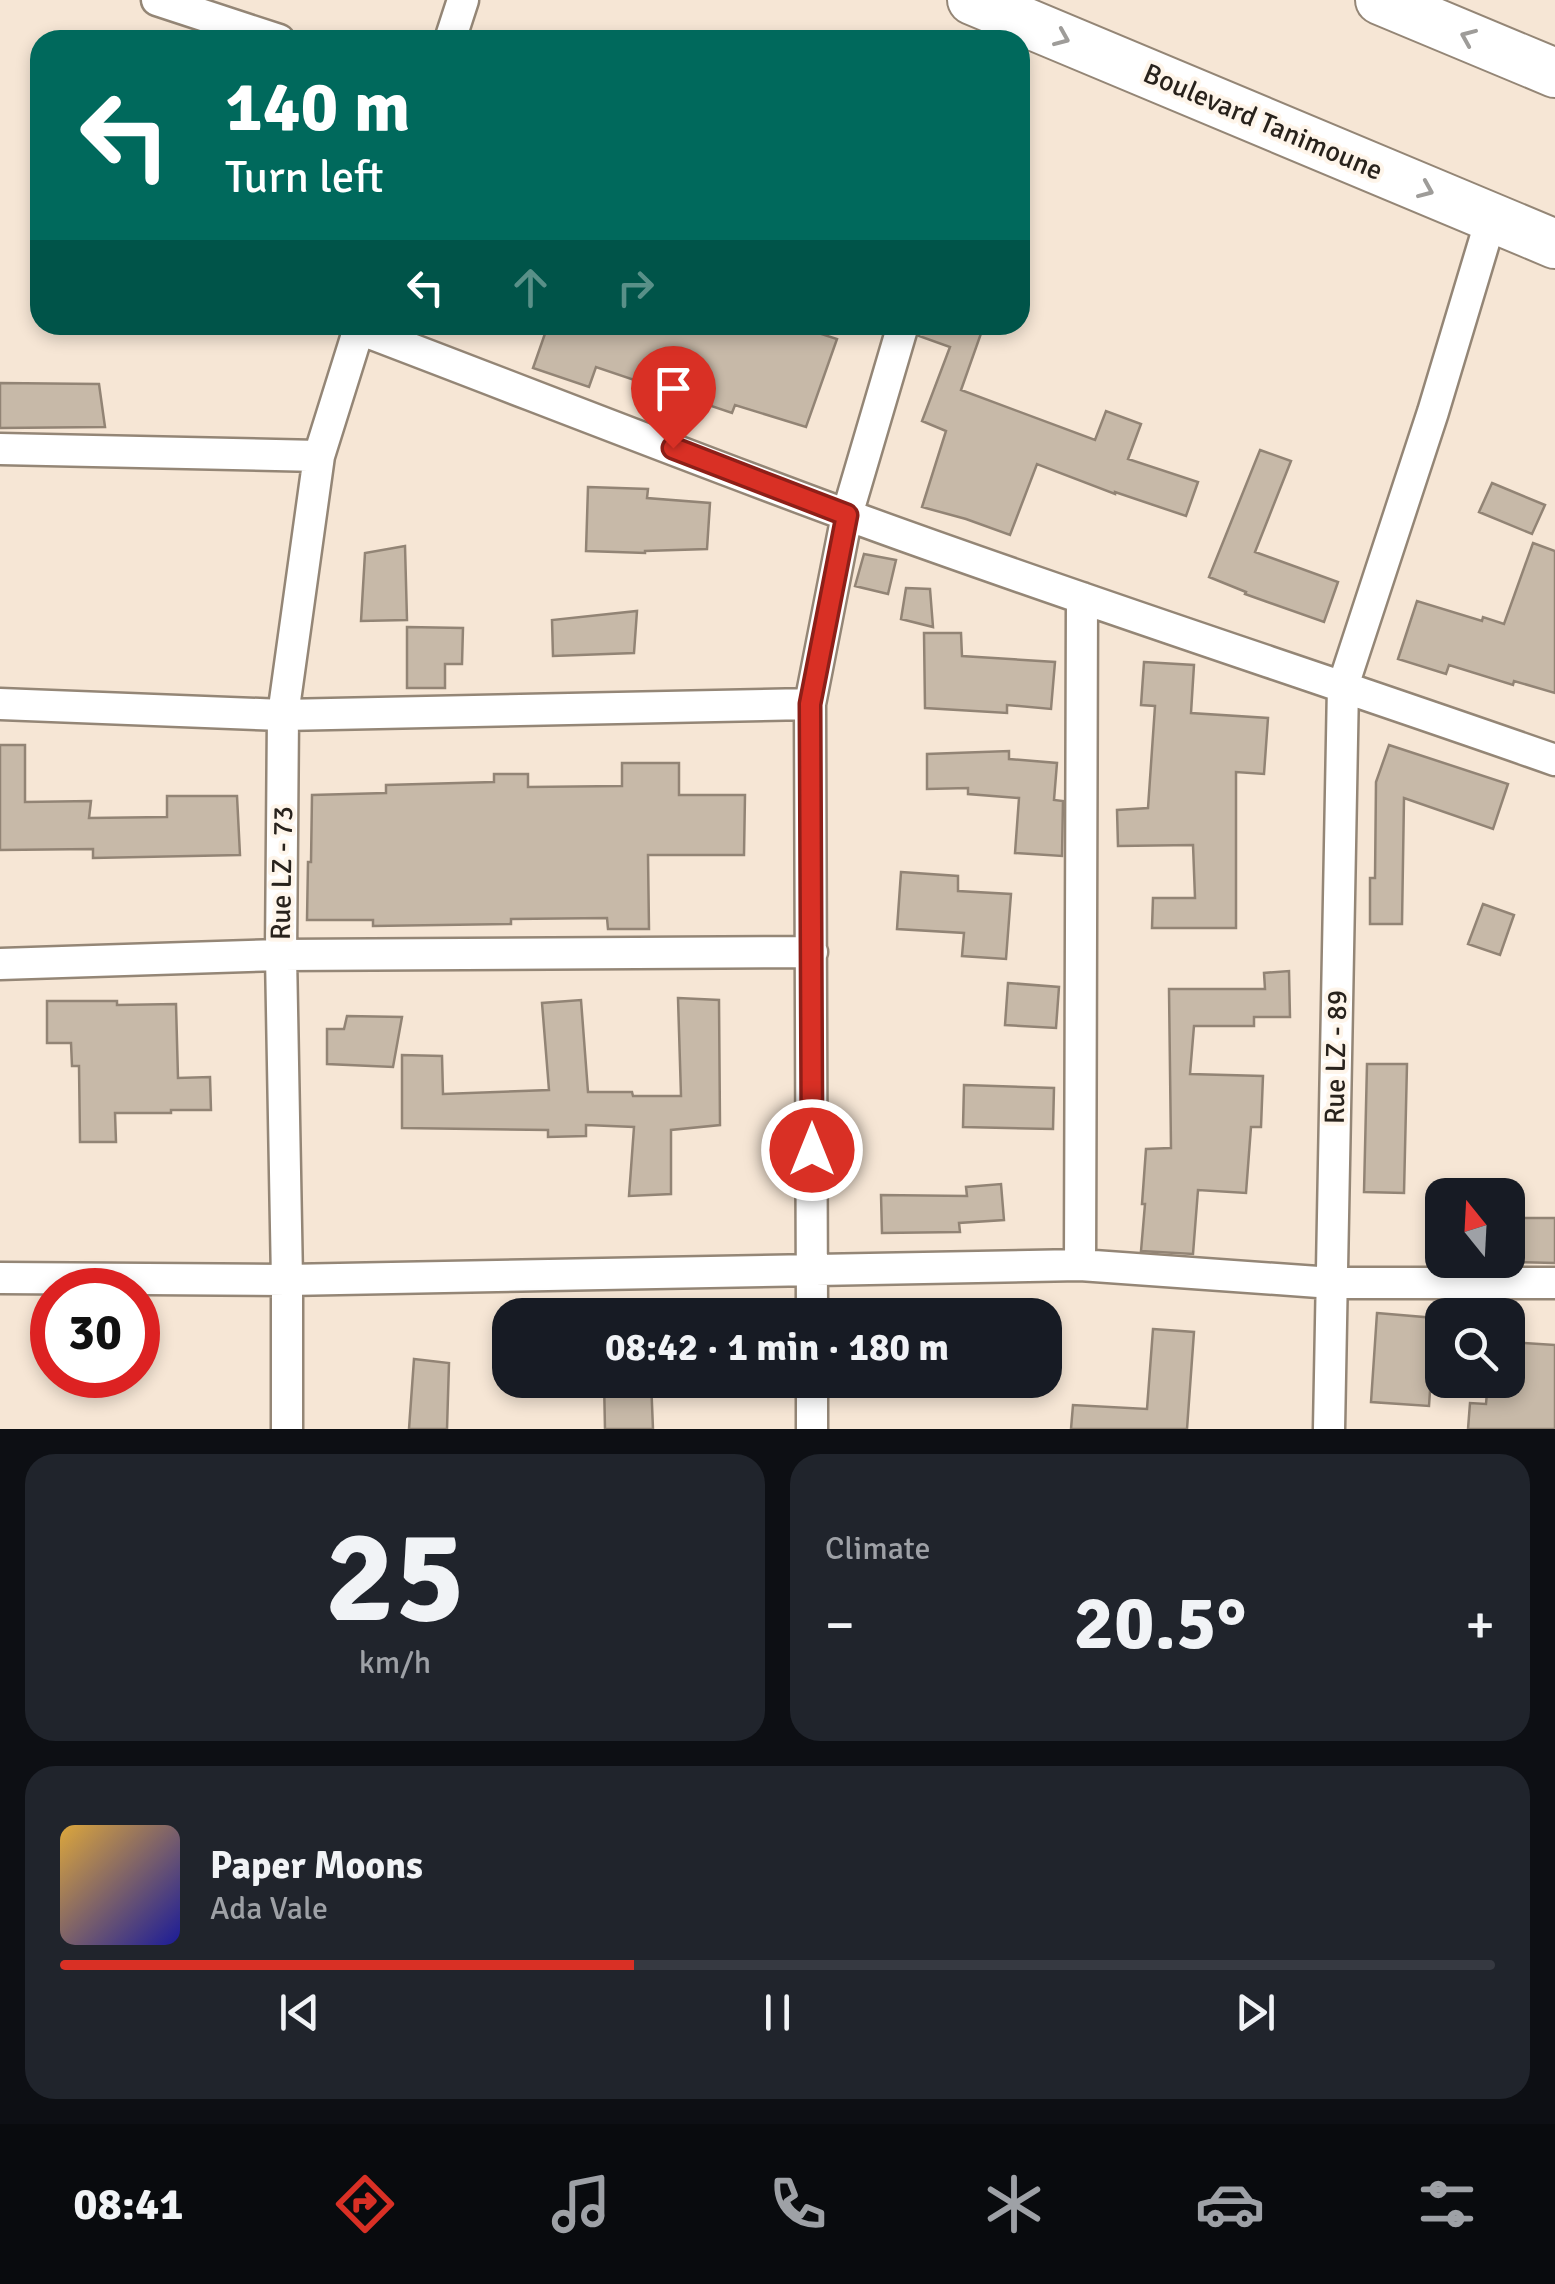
<!DOCTYPE html>
<html lang="en">
<head>
<meta charset="utf-8">
<style>
  :root { --surface:#171b24; --page:#20242c; --text:#f1f3f6; --muted:#9ea1a6; --line:#363941; --accent:#d93025 }
  body { margin:0; font-family:Signika,sans-serif; background:var(--page); color:var(--text); height:100vh; display:flex; flex-direction:column; font-size:38px; white-space:nowrap }
  * { box-sizing:border-box; margin:0 }
  p { font-size:32px; color:var(--muted) }
  .icon { flex:none; width:55px; height:55px; fill:none; stroke:currentColor; stroke-width:2; stroke-linecap:round; stroke-linejoin:round }
  .map { position:relative; height:1429px; overflow:hidden }
  .sheet { display:flex; flex-direction:column; gap:25px; padding:25px; background:#0d0f14; flex:1 }
  .sheet>* { flex:none }
  .banner { position:absolute; left:30px; top:30px; width:1000px; height:305px; border-radius:30px; box-shadow:0 5px 15px #0003; background:#00695c; color:#fff; overflow:hidden }
  .needle { width:65px; rotate:342deg }
  .fabs { position:absolute; left:1425px; top:1178px; display:grid; gap:20px }
  .fabs a { display:grid; place-items:center; width:100px; height:100px; border-radius:20px; background:var(--surface); box-shadow:0 5px 15px #0003; font-size:50px }
  .speed { position:absolute; left:30px; top:1268px; display:flex; gap:20px; font-size:50px; font-weight:700; text-align:center }
  .speed>* { display:grid; place-content:center; width:130px; height:130px; border-radius:50%; background:var(--surface); box-shadow:0 5px 15px #0003; line-height:1 }
  .speed .limit { border:15px solid #d22; background:#fff; color:#111 }
  .pin { position:absolute; display:grid; place-items:center; width:85px; height:85px; color:#fff; margin:-102px -42px; border-radius:50% 50% 50% 0; rotate:-45deg; box-shadow:0 0 10px #0007 }
  .pin .icon { rotate:45deg }
  .me { position:absolute; width:110px; margin:-55px; rotate:0deg; stroke-linejoin:round; filter:drop-shadow(0 0 8px #0008) }
  .turn { display:flex; align-items:center; gap:35px; height:210px; padding:0 30px; font-size:45px }
  .turn .icon { width:130px; height:130px; stroke-width:2.5 }
  .turn b { display:block; font-size:70px; line-height:85px }
  .lanes { display:flex; align-items:center; height:95px; padding:0 30px; background:#0003; justify-content:center; gap:50px; direction:ltr }
  .lanes .off { opacity:.35 }
  .big { font-size:75px; font-weight:800; line-height:1.1 }
  .sheet .tile { flex:1; display:flex; flex-direction:column; justify-content:center; gap:15px; min-width:0; padding:0 35px; border-radius:30px; background:var(--page) }
  .sheet .dial { align-items:center; gap:0 }
  .dial b { font-size:130px; line-height:1 }
  .song { display:flex; align-items:center; gap:30px }
  .cover { width:120px; height:120px; border-radius:15px; background:linear-gradient(135deg,hsl(40 70% 55%),hsl(240 70% 35%)) }
  .played { height:10px; border-radius:5px; background:linear-gradient(90deg,var(--accent) 40%,var(--line) 40%) }
  .keys { display:flex; justify-content:space-around; direction:ltr }
  .heat { display:flex; justify-content:space-between; align-items:center; font-size:55px; direction:ltr }
  .sheet .tiles { flex:1; display:grid; gap:25px; grid-template-columns:1fr 1fr }
  .tile:last-child { grid-column:span 2 }
  .trip { position:absolute; left:492px; top:1298px; width:570px; height:100px; border-radius:30px; background:var(--surface); box-shadow:0 5px 15px #0003; font-weight:800; line-height:100px; text-align:center }
  .dock { display:flex; height:160px; justify-content:space-around; align-items:center; background:#090b0e; color:var(--muted) }
  .dock .icon { width:70px; height:70px }
  .dock .current { color:var(--accent) }
  .dock b { font-size:45px; color:var(--text) }
  .map>svg:first-child { display:block }
  .building { fill:#c7b9a8; stroke:#928475; stroke-width:2.5 }
  .lines { fill:none; stroke-linecap:round; stroke-linejoin:round }
  .street-casing { stroke:#948676; stroke-width:35 }
  .primary-casing { stroke:#948676; stroke-width:52 }
  .street { stroke:#fff; stroke-width:30 }
  .primary { stroke:#fff; stroke-width:48 }
  .oneway { stroke:#9e9c99 }
  .route-casing { stroke:#8d1f18; stroke-width:25 }
  .route { stroke:#d93025; stroke-width:18 }
  .labels { text-anchor:middle; dominant-baseline:central; stroke-width:8; stroke-linejoin:round; paint-order:stroke }
  .street-label { font-size:28px; fill:#28221c; stroke:#fef5ea }
</style>
</head>
<body>
<div class="map">
<svg width="1555" height="1429" viewBox="0 0 1555 1429">
  <rect width="100%" height="100%" fill="#f6e6d5"/>
  <!-- building -->
  <path class="building" d="M548 325H794L837 339 806 427 735 405 732 413 596 367 589 387 533 368Z
    M921 325H984L961 390 1095 440 1106 411 1141 424 1128 459 1198 482 1186 516 1115 492V494L1037 464 1010 535 966 519 922 507 946 431 922 421 950 347 919 336Z
    M0 383 99 384 105 427 0 428Z
    M1260 450 1291 461 1255 552 1338 582 1324 622 1245 594 1246 592 1209 577Z
    M1492 483 1545 505 1532 534 1479 512Z
    M588 487 648 489 647 498 710 503 707 549 645 551V553L586 551Z
    M1533 543 1555 551V693L1514 681 1513 685 1449 665 1446 674 1398 659 1417 601 1482 621 1483 617 1504 624Z
    M405 546 407 620 361 621 365 553Z
    M864 554 896 560 888 594 855 586Z
    M906 588 930 589 933 627 901 619Z
    M637 611 634 653 553 656 552 620Z
    M407 627 463 628 462 664H445V688H407Z
    M924 633H961L962 656 1055 662 1051 709 1007 705V713L925 708Z
    M1144 662 1194 665 1191 713 1268 718 1264 774 1236 772V928H1152L1153 898H1195L1193 845 1118 846 1117 810 1148 808 1155 706 1141 705Z
    M0 745H25V802L91 801 89 818 167 817V796H237L240 855 93 858V849L0 850Z
    M1389 745 1508 784 1493 829 1404 798 1402 924H1370V878H1375L1376 782Z
    M1009 751V759L1057 763 1054 800 1063 801 1062 856 1015 853 1019 798 968 794V788L927 789V754Z
    M622 763H679V795H745L744 855H648L649 929H608L607 918 511 919V924L373 926V920H307L308 862H311L312 795 386 793V785L494 782V774H528V787L622 786Z
    M901 872 958 876V891L1011 894 1006 959 962 956 964 933 897 929Z
    M1483 904 1514 915 1500 955 1468 944Z
    M1289 971 1290 1017H1254V1026H1194L1190 1074 1263 1076 1261 1127H1251L1246 1193 1198 1190 1193 1254 1141 1251 1145 1204H1142L1146 1149 1171 1148 1169 989H1265L1264 973Z
    M1008 983 1059 987 1056 1028 1005 1025Z
    M678 998 719 1000 720 1125 671 1130V1194L629 1196 634 1127 586 1125V1136L548 1137V1130L402 1128V1055L442 1056 443 1094 549 1090 542 1003 581 1000 588 1092H632L633 1096H681Z
    M47 1001H117V1005L176 1004 178 1078 210 1077 211 1110H171V1113H115L116 1142H80L79 1066H72L71 1043H47Z
    M347 1016 402 1017 393 1067 327 1064V1029H344Z
    M1367 1064H1407L1404 1193 1364 1192Z
    M964 1085 1054 1088 1053 1129 963 1127Z
    M1001 1184 1004 1220 959 1223 960 1232 882 1233 881 1195 967 1196 966 1187Z
    M1508 1218H1555V1263L1508 1262Z
    M1377 1313 1435 1318 1429 1406 1371 1402Z
    M1153 1329 1194 1332 1187 1429H1071L1073 1405 1147 1409Z
    M1508 1342 1555 1345V1429H1468L1470 1403 1486 1404 1488 1380H1508Z
    M414 1359 449 1363 447 1429H409Z
    M604 1380H651L653 1429H605Z"/>
  <g class="lines">
    <!-- street casing -->
    <g class="street-casing">
      <path id="street" d="M157 0 279 40
        M450 40 463 0
        M359 329C522 391 684 455 847 515 1081 601 1319 677 1555 760
        M0 449 319 456
        M0 704 283 715 810 704
        M0 964 281 955 812 952
        M1080 1265 1082 598
        M0 1278 287 1280 1080 1265 1332 1283H1555
        M812 1315 810 704 847 515 903 325
        M287 1429V1280L281 955 283 715 319 456 360 325
        M812 1429V1380
        M1329 1429 1343 686 1433 412 1485 239 1496 219"/>
    </g>
    <!-- primary casing -->
    <g class="primary-casing">
      <path id="primary" d="M972 0 1555 244
        M1380 0 1555 73"/>
    </g>
    <!-- street -->
    <use href="#street" class="street"/>
    <!-- primary -->
    <use href="#primary" class="primary"/>
  </g>
  <!-- one-way arrows -->
  <defs><path id="oneway-chevron" d="M-2-3.5L2.5 0L-2 3.5" fill="none" stroke-width="1.6" stroke-linecap="round" stroke-linejoin="round" transform="scale(2.5)"/></defs>
  <g class="oneway">
    <use href="#oneway-chevron" transform="translate(1468 37) rotate(-157)"/>
    <use href="#oneway-chevron" transform="translate(1062 38) rotate(23)"/>
    <use href="#oneway-chevron" transform="translate(1426 190) rotate(23)"/>
  </g>
  <g class="lines">
    <!-- route casing -->
    <g class="route-casing">
      <path id="route" d="M673 448 847 515 810 704 812 1150"/>
    </g>
    <!-- route -->
    <use href="#route" class="route"/>
  </g>
  <g class="labels">
    <!-- street labels -->
    <g class="street-label">
      <text transform="translate(1263 122) rotate(23)">Boulevard Tanimoune</text>
      <text transform="translate(282 873) rotate(-89)">Rue LZ - 73</text>
      <text transform="translate(1336 1057) rotate(-89)">Rue LZ - 89</text>
    </g>
  </g>
</svg>
<div class="fabs">
<a><svg class="needle" viewBox="-14 -14 28 28"><path d="M0-13l5 13h-10z" fill="#e53935"/><path d="M0 13l5-13h-10z" fill="#9ea1a6"/></svg></a>
<a><svg class="icon" aria-label="search" viewBox="0 0 24 24"><circle cx="10" cy="10" r="6"/><path d="M15 15l6 6"/></svg></a>
</div>
<div class="speed"><div class="limit">30</div></div>
<div class="pin" style="left:673px;top:448px;background:#d93025"><svg class="icon" aria-label="arrive" viewBox="0 0 24 24"><path d="M6 21V4h12l-3 4 3 4H6"/></svg></div>
<svg class="me" style="left:812px;top:1150px" viewBox="-20 -20 40 40"><circle r="17" fill="#d93025" stroke="#fff" stroke-width="3"/><path d="M0-11L8 9 0 5-8 9z" fill="#fff"/></svg>
<div class="trip">08:42 · 1 min · 180 m</div>
<div class="banner">
<div class="turn"><svg class="icon" aria-label="left" viewBox="0 0 24 24"><path d="M17 20v-9H6M10 6l-5 5 5 5"/></svg><div><b>140 m</b>Turn left</div></div>
<div class="lanes"><svg class="icon" aria-label="left" viewBox="0 0 24 24"><path d="M17 20v-9H6M10 6l-5 5 5 5"/></svg><svg class="icon off" aria-label="ahead" viewBox="0 0 24 24"><path d="M12 20V5M6 11l6-6 6 6"/></svg><svg class="icon off" aria-label="right" viewBox="0 0 24 24"><path d="M7 20v-9h11M14 6l5 5-5 5"/></svg></div>
</div>
</div>
<section class="sheet">
<div class="tiles">
<div class="tile dial"><b>25</b><p>km/h</p></div>
<div class="tile"><p>Climate</p>
<div class="heat"><a>−</a><b class="big">20.5°</b><a>+</a></div>
</div>
<div class="tile">
<div class="song"><i class="cover"></i><div><b>Paper Moons</b><p>Ada Vale</p></div></div>
<div class="played"></div>
<div class="keys"><svg class="icon" aria-label="previous" viewBox="0 0 24 24"><path d="M18 5L8 12l10 7zM5 5v14"/></svg><svg class="icon" aria-label="pause" viewBox="0 0 24 24"><path d="M8 5v14M16 5v14"/></svg><svg class="icon" aria-label="next" viewBox="0 0 24 24"><path d="M6 5l10 7-10 7zM19 5v14"/></svg></div>
</div>
</div>
</section>
<nav class="dock">
<b>08:41</b>
<svg class="icon current" aria-label="directions" viewBox="0 0 24 24"><path d="M12 3l9 9-9 9-9-9zM9 14v-3h6M13 9l2 2-2 2"/></svg>
<svg class="icon" aria-label="music" viewBox="0 0 24 24"><path d="M9 18V5l10-2v13"/><circle cx="6" cy="18" r="3"/><circle cx="16" cy="16" r="3"/></svg>
<svg class="icon" aria-label="phone" viewBox="0 0 24 24"><path d="M5 4h4l2 5-3 2q2 4 5 5l2-3 5 2v4C11 20 4 13 5 4z"/></svg>
<svg class="icon" aria-label="climate" viewBox="0 0 24 24"><path d="M12 3v18M4 7l16 10M4 17L20 7"/></svg>
<svg class="icon" aria-label="car" viewBox="0 0 24 24"><path d="M5 17H2v-5l4-1 3-4h7l3 4 3 1v5h-3M9 17h6M6 11h13"/><circle cx="7" cy="17" r="2"/><circle cx="17" cy="17" r="2"/></svg>
<svg class="icon" aria-label="filters" viewBox="0 0 24 24"><path d="M4 7h16M4 17h16"/><circle cx="9" cy="7" r="2"/><circle cx="15" cy="17" r="2"/></svg>
</nav>
</body>
</html>
